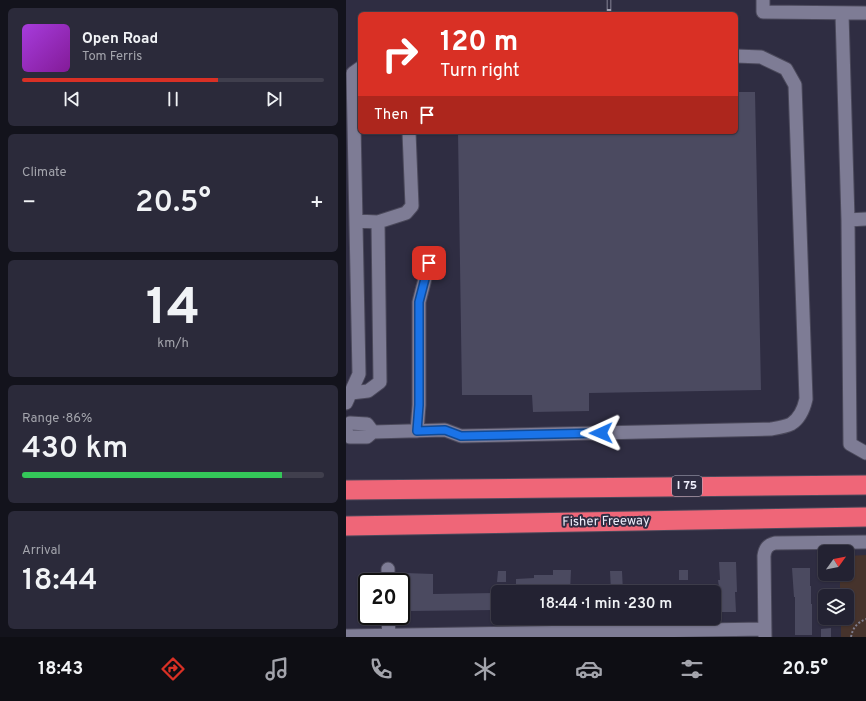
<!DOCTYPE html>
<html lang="en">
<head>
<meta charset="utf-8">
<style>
  :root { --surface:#232232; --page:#2b2a3a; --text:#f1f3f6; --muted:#a3a4ac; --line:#403f4d; --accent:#d93025 }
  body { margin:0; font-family:Overpass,sans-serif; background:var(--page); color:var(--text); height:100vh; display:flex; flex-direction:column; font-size:15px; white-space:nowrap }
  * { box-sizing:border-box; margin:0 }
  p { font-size:13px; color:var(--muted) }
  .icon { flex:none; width:22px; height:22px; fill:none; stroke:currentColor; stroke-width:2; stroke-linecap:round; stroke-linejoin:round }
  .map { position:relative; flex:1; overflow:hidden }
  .panel { display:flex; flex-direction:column; gap:8px; padding:8px; background:#13131c; width:346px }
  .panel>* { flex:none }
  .top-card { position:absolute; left:12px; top:12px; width:380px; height:122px; border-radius:6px; box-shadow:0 1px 3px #0004,0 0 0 1px var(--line); background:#d93025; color:#fff; overflow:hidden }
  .needle { width:26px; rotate:57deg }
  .buttons { position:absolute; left:472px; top:545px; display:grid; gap:8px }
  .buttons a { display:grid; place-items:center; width:36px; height:36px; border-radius:6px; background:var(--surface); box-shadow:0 1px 3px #0004,0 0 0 1px var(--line); font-size:20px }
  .speed { position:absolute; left:12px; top:573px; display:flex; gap:8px; font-size:20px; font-weight:700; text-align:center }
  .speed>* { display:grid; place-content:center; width:52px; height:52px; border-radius:50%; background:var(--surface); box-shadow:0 1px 3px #0004,0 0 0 1px var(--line); line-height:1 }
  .speed .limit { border:2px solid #111; border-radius:6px; background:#fff; color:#111 }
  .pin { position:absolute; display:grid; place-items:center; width:34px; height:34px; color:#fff; margin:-17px; border-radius:8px; box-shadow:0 2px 6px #0006 }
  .me { position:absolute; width:44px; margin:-22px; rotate:269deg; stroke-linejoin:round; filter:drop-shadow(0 0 3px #0008) }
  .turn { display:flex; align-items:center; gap:14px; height:84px; padding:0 16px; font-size:18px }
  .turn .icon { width:52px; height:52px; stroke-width:2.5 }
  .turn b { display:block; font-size:28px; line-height:34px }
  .then { display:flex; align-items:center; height:38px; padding:0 16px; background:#0003; gap:8px; font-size:15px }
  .big { font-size:30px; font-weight:600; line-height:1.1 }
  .panel .widget { flex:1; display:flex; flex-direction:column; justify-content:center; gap:6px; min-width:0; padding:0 14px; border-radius:6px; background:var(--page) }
  .panel .dial { align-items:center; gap:0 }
  .dial b { font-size:52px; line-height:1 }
  .song { display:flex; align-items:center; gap:12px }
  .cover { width:48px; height:48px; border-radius:6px; background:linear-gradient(135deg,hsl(280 70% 55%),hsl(290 70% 35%)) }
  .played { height:4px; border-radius:2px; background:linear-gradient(90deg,var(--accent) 65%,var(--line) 65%) }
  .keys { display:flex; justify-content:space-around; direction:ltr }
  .heat { display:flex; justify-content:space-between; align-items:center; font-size:22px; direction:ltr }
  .charge { height:6px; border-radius:3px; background:linear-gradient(90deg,#34c759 86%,var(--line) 0) }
  .trip { position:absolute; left:145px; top:585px; width:230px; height:40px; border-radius:6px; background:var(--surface); box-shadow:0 1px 3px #0004,0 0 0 1px var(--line); font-weight:600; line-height:40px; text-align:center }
  .tab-bar { display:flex; height:64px; justify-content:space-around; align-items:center; background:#0e0e14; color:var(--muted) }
  .tab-bar .icon { width:28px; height:28px }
  .tab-bar .current { color:var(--accent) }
  .tab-bar b { font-size:18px; color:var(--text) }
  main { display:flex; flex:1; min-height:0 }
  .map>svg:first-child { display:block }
  .education { fill:#46332c }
  .building { fill:#4b4a60 }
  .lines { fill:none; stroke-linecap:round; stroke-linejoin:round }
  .minor-casing { stroke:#4b495b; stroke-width:15 }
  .highway-casing { stroke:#4b495b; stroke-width:21 }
  .path { stroke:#7f7e8f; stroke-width:2; stroke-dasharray:2 2; stroke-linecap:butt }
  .minor { stroke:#7e7c95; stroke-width:13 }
  .highway { stroke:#ef6678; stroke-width:19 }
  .rail-casing { stroke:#a1a0b0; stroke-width:4.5 }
  .rail { stroke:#2f2d42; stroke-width:3; stroke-dasharray:9; stroke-linecap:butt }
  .route-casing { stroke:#114b97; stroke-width:10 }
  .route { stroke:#1a73e8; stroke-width:7 }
  .labels { text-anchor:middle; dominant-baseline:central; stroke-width:4; stroke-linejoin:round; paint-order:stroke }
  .shield { fill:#2f2d42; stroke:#b5b4c4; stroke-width:1 }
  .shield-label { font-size:12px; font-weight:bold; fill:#eeeefb }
  .street-label { font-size:13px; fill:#eeeefb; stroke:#2f2d42 }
</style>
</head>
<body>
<main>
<section class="panel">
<div class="widget">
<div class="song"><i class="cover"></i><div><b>Open Road</b><p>Tom Ferris</p></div></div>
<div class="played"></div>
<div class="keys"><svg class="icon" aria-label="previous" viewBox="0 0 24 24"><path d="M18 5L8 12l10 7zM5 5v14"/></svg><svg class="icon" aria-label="pause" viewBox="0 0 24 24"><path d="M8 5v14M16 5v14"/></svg><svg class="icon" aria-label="next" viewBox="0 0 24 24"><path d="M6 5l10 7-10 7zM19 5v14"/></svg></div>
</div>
<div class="widget"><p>Climate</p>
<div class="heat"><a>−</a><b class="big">20.5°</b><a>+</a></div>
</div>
<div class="widget dial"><b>14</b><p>km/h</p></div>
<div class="widget"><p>Range · 86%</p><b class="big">430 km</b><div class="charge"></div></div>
<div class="widget"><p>Arrival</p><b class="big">18:44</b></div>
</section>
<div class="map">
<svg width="520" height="637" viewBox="0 0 520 637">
  <rect width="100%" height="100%" fill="#2f2d42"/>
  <!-- education -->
  <path class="education" d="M520 555V637H495V618H501V596H494V574H501V556Z"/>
  <!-- building -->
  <path class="building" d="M390 92H409L415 390 243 393V411L187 412 186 395H116L112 132H390Z
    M373 562H390L391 592H389L390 612H371L370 587H373L372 580H374Z
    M446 568H464V586H465V604H466V635H449V597H448Z
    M207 570H225L224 592H184V589H170V579L188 578V575H207Z
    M333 570H342V580H333Z
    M152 571H160V582H151Z
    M264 571H276L277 592H265Z
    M59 573 87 574V594L149 593V610L63 611 62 582H59Z
    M485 628V637H475V629Z"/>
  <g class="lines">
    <!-- minor casing -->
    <g class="minor-casing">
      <path id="minor" d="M417 0V12L520 13
        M496 14 502 220 520 219
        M502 220 504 444 520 453
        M10 221 32 222 60 213 66 206 63 132
        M5 393 22 391 34 382 32 222
        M0 403 13 374 7 73 14 68
        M0 426 4 423 21 424 27 432
        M71 431 73 405V302L83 263
        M0 432 4 437H21L27 432 99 430 115 436 425 429C431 428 439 427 445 424 453 419 458 408 460 399L449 85 440 69 415 57 390 56
        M42 569V582
        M42 616 43 637
        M0 636 419 629
        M419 637 418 556C419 549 421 545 429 543L520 542"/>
    </g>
    <!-- highway casing -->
    <g class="highway-casing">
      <path id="highway" d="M0 490 520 485
        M0 526 520 517"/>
    </g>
    <!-- path -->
    <path class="path" d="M505 637C507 627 511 623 520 619"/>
    <!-- minor -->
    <use href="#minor" class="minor"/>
    <!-- highway -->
    <use href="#highway" class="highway"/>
    <!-- rail casing -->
    <g class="rail-casing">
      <path id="rail" d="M263 0V14"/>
    </g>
    <!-- rail -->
    <use href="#rail" class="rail"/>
  </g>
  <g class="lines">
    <!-- route casing -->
    <g class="route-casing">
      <path id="route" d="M83 263 73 302V405L71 431 99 430 115 436 255 433"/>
    </g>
    <!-- route -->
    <use href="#route" class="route"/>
  </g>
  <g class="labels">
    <!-- shield labels -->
    <rect class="shield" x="326" y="476" width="30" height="20" rx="3"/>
    <g class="shield-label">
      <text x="341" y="486">I 75</text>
    </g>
    <!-- street labels -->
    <g class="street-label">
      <text transform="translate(260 522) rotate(-1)">Fisher Freeway</text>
    </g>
  </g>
</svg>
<div class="buttons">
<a><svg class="needle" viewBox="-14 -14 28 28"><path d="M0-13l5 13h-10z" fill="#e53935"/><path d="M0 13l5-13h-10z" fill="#a3a4ac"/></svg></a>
<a><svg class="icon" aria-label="layers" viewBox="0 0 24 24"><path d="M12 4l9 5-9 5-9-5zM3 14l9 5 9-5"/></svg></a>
</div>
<div class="speed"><div class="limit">20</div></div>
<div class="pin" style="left:83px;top:263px;background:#d93025"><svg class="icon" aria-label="arrive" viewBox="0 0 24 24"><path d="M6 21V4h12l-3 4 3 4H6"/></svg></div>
<svg class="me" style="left:255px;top:433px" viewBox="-20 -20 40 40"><path d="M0-17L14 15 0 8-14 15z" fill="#1a73e8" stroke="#fff" stroke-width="4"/></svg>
<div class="trip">18:44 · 1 min · 230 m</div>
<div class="top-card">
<div class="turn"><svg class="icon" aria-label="right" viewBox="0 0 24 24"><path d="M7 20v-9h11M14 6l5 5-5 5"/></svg><div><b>120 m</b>Turn right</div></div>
<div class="then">Then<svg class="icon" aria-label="arrive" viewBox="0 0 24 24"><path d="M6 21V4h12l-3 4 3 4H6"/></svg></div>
</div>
</div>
</main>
<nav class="tab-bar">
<b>18:43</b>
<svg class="icon current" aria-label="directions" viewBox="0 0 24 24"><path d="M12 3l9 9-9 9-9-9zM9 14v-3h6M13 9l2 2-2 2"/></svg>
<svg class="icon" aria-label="music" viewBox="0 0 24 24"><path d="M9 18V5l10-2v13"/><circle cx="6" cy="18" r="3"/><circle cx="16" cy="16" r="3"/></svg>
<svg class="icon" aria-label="phone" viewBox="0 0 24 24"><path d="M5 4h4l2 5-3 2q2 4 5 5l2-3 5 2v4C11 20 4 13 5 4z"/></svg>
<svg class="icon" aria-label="climate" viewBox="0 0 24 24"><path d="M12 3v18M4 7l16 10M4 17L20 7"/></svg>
<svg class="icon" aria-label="car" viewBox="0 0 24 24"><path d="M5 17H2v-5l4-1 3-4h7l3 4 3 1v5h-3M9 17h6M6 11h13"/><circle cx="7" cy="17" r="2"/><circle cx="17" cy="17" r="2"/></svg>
<svg class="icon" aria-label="filters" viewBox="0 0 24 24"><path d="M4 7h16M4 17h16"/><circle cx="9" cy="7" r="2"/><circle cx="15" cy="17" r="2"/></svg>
<b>20.5°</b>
</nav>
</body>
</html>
